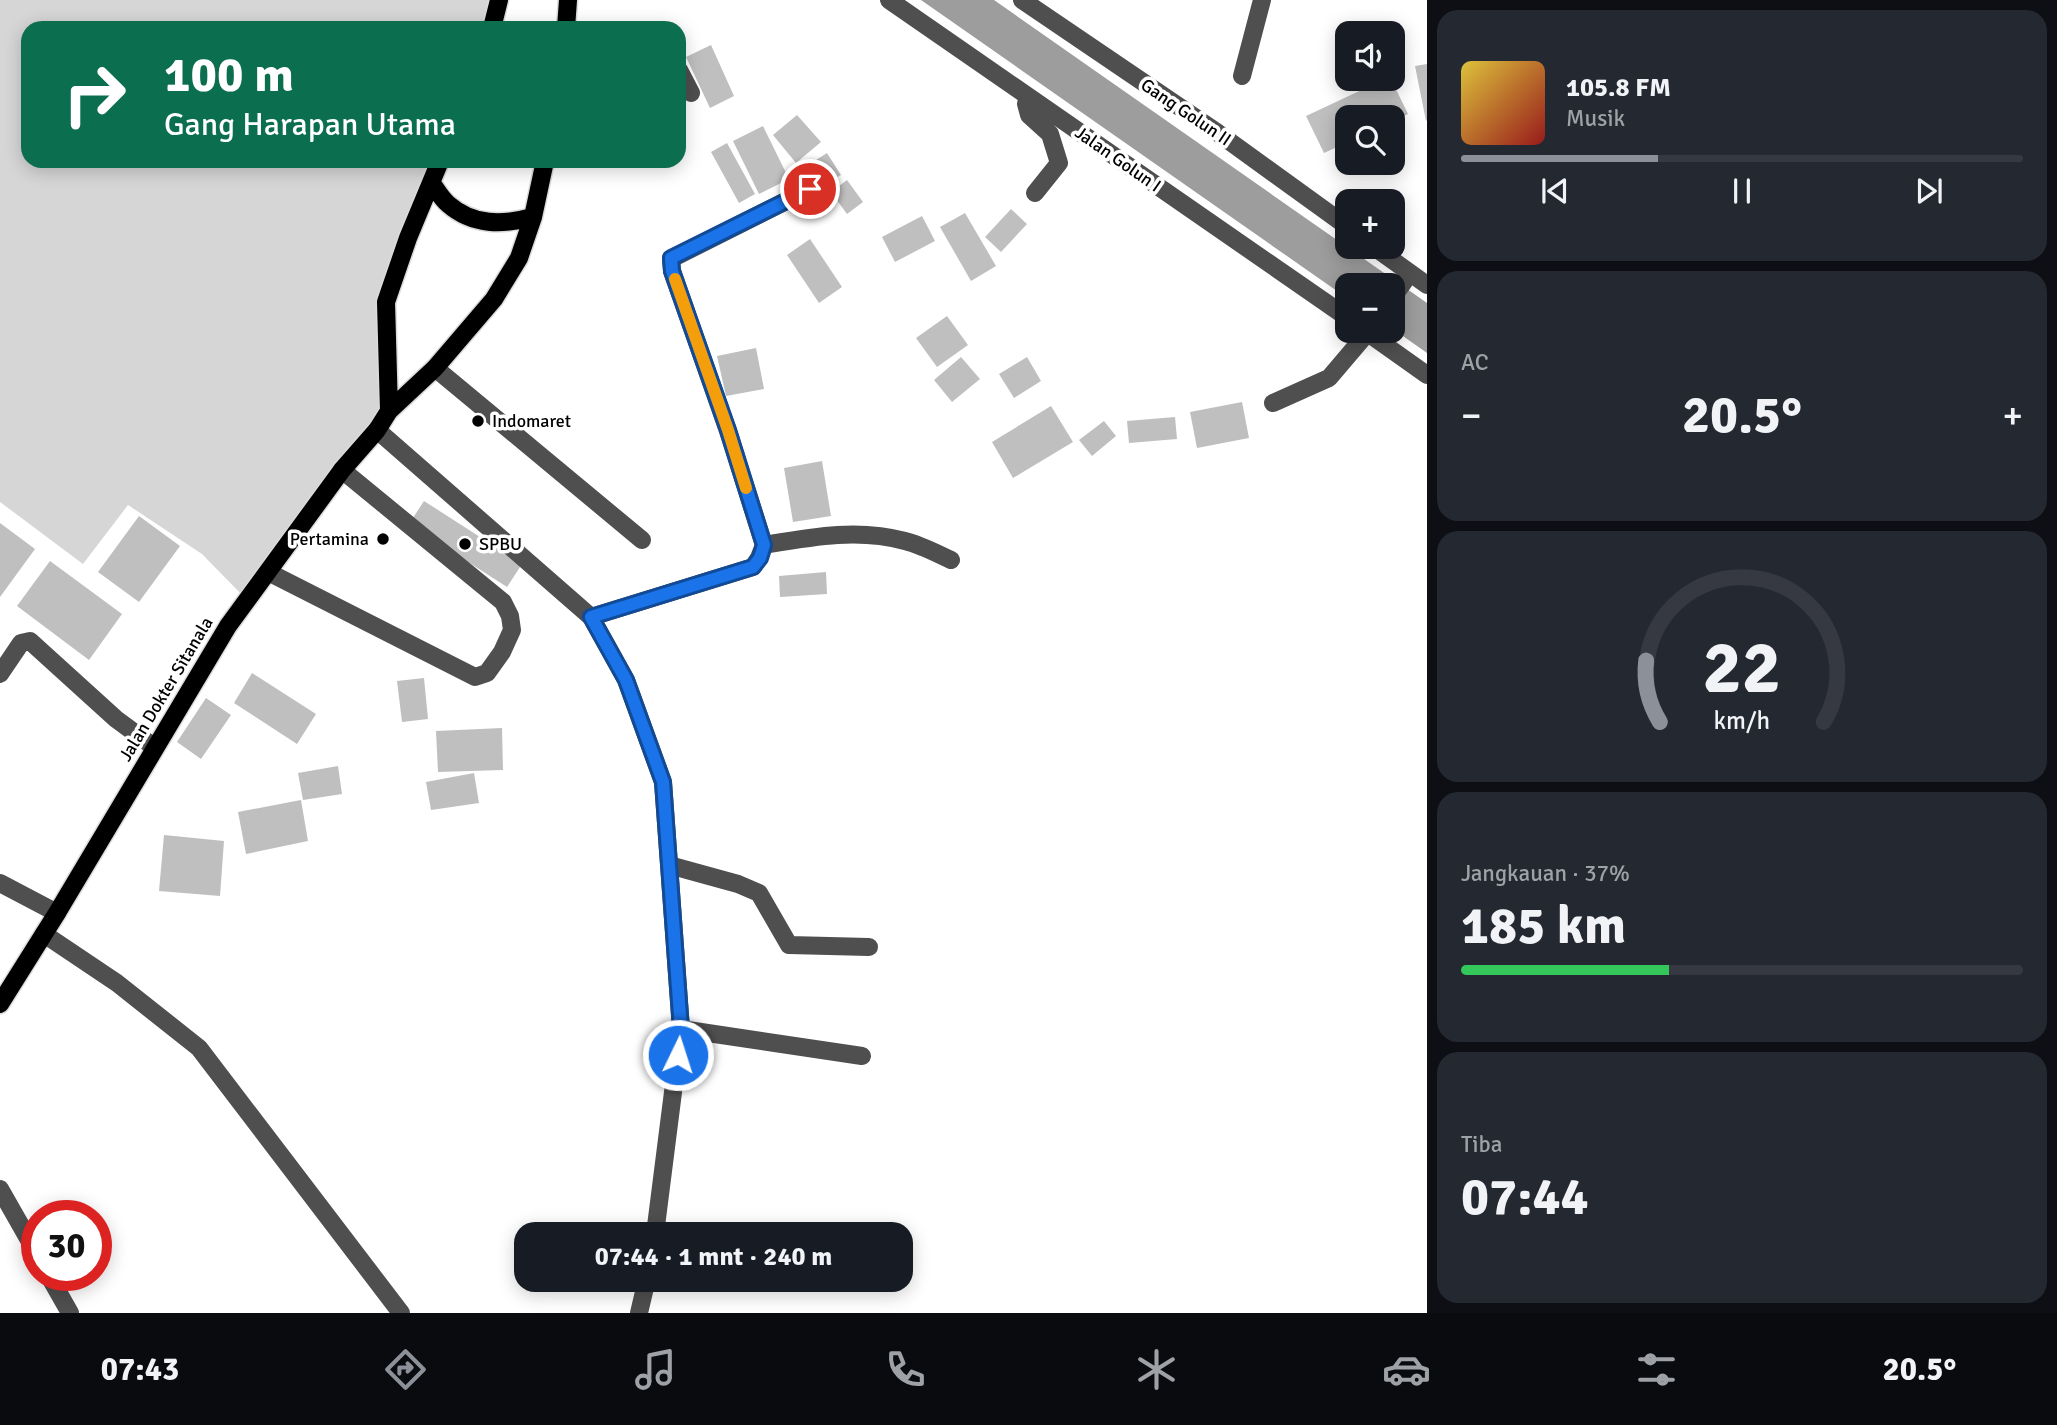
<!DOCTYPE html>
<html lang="id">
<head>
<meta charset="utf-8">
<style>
  :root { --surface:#171b24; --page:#242831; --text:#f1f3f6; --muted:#9ea1a6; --line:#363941; --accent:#8c9099 }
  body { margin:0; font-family:Signika,sans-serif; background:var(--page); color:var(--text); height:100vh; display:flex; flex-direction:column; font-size:26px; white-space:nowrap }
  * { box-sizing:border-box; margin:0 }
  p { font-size:23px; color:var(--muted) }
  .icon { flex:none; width:38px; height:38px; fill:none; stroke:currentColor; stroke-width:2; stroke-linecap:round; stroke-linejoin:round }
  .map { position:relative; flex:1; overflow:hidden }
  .panel { display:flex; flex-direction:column; gap:10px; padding:10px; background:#0d0f14; width:630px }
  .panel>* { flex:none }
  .guide { position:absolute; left:21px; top:21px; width:665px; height:147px; border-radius:21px; box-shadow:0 4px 18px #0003; background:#0b6e4f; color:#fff; overflow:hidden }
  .buttons { position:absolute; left:1335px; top:21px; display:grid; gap:14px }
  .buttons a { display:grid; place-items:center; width:70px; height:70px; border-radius:14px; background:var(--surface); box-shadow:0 4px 18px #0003; font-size:35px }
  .speed { position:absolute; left:21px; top:1200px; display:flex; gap:14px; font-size:35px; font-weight:700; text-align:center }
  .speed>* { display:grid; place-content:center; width:91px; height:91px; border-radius:50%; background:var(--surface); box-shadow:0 4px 18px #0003; line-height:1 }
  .speed .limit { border:10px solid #d22; background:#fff; color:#111 }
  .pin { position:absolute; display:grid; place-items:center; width:60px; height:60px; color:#fff; margin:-30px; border:4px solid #fff; border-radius:50%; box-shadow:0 2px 7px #0007 }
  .me { position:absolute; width:77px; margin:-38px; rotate:4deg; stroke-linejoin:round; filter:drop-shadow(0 0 5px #0008) }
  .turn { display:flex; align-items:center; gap:24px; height:147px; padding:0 28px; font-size:32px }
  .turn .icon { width:91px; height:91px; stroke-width:2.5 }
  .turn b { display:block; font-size:49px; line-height:60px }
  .big { font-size:52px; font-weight:800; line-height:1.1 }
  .panel .tile { flex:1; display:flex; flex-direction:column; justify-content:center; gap:10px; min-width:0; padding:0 24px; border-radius:21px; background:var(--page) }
  .panel .dial { align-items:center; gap:0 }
  .dial svg { height:182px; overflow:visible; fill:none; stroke:var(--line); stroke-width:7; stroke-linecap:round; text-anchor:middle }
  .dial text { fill:var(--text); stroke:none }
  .song { display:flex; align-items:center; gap:21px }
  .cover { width:84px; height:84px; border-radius:10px; background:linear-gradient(135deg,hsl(50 70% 55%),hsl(0 70% 35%)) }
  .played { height:7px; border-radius:4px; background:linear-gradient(90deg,var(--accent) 35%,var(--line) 35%) }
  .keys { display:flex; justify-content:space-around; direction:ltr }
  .heat { display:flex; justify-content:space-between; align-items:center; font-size:38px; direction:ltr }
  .charge { height:10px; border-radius:5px; background:linear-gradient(90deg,#34c759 37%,var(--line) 0) }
  .trip { position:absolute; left:514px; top:1222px; width:399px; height:70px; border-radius:21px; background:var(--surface); box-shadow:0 4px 18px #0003; font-weight:800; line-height:70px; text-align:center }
  .menu { display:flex; height:112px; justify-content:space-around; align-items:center; background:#090b0e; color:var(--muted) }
  .menu .icon { width:49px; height:49px }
  .menu .selected { color:var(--accent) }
  .menu b { font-size:32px; color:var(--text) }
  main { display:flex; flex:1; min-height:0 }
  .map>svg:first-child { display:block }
  .green { fill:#d6d6d6 }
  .water { fill:#9d9d9d }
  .building { fill:#bfbfbf }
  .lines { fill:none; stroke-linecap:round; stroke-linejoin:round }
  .major-casing { stroke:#dbdbdb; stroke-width:21 }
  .minor { stroke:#4f4f4f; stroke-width:18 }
  .major { stroke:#000; stroke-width:18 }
  .route-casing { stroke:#114b97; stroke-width:18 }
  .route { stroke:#1a73e8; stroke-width:12 }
  .slow { stroke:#f59e0b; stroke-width:12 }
  .poi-dot { fill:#000; stroke:#fff; stroke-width:2.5 }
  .labels { text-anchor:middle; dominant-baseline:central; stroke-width:7; stroke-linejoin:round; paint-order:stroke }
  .street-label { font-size:18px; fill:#000; stroke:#fff }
  .poi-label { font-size:18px; fill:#000; stroke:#fff; text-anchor:start }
</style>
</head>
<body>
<main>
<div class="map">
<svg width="1427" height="1313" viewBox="0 0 1427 1313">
  <rect width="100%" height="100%" fill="#fff"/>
  <!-- green -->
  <path class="green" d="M0 0H499L491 28H28V161H440L386 302 389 411 247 600 202 554 128 505 83 564 0 502Z"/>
  <!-- water -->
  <path class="water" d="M921 0H994L1427 303V353L1393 329V285H1348L1347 298Z"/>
  <!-- building -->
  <path class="building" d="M711 45 734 96 710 108 686 57Z
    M1427 64V120L1426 121 1415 66Z
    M1385 79H1391L1408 114 1393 121V117H1348V142L1324 153 1306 116Z
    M797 115 821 142 796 163 773 135Z
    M763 126 789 179 759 194 733 141Z
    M727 143 755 194 739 203 711 152Z
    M827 153 841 175 822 187 808 165Z
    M847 180 863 202 847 214 831 192Z
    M1011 209 1027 224 1001 252 985 237Z
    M965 213 996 266 971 281 940 227Z
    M922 216 935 241 895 262 882 237Z
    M810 239 842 287 819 303 787 255Z
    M947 316 968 345 937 367 916 338Z
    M756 348 764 389 726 396 717 356Z
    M961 357 980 379 952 402 934 380Z
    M1027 357 1041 381 1014 398 999 374Z
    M1242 402 1249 438 1197 448 1190 412Z
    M1051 406 1073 442 1013 478 992 442Z
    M1175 417 1177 439 1129 443 1127 421Z
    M1104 421 1116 436 1092 456 1079 440Z
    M822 461 831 516 793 522 784 468Z
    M424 501 522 564 507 587 409 524Z
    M139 516 180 546 139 602 98 572Z
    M0 523 35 549 0 597Z
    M50 561 122 614 89 660 17 606Z
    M826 572 827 594 780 597 779 576Z
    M252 673 316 714 297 744 234 703Z
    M424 678 428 719 402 722 397 681Z
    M206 698 231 715 201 759 177 742Z
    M502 728 503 770 438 772 436 731Z
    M338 766 342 794 303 800 298 773Z
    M474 773 479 803 431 810 426 782Z
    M301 800 308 841 246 854 238 812Z
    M164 835 224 841 220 896 159 891Z"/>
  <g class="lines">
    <!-- major casing -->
    <g class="major-casing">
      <path id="major" d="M492 28 499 0
        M566 28 568 0
        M431 182C436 189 441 198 448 204 473 226 503 225 533 217
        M389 411 386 302 408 238 440 161
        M0 1004 57 913 228 626 342 470 377 430 389 411 435 368 494 299 519 258 533 217 545 161"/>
    </g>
    <!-- minor -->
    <path class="minor" d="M889 0 1348 318
      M1022 0 1218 133 1348 227
      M679 70 691 93
      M1242 76 1262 0
      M1028 97 1026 104 1029 115 1050 134 1059 163 1035 193
      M1374 247 1427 285
      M1393 297 1410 273
      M1365 331 1427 375
      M435 368 642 540
      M1273 403 1329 378 1369 331
      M377 430 591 617 626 680 663 782 681 1029 655 1234
      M764 545 728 431 672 271 671 259 810 189
      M764 545C811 537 858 528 905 541 921 545 936 553 951 560
      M268 572 475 677 487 673 502 652 512 630 510 616 503 602 342 470
      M591 617 753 567 759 558 764 545
      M0 674 21 643 30 641 116 719 154 747
      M669 865 738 884 759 893 789 945 869 947
      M0 883 57 913
      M44 934 117 983 199 1048 401 1313
      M681 1029 862 1056
      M0 1189 37 1254
      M49 1276 70 1313
      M639 1313 647 1279"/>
    <!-- major -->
    <use href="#major" class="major"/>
  </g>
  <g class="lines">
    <!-- route casing -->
    <g class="route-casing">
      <path id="route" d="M678 1055 681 1029 663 782 626 680 591 617 753 567 760 558 764 545 728 430 672 271 671 258 810 189"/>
    </g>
    <!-- route -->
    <use href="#route" class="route"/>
    <!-- slow -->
    <path class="slow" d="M675 279 728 430 746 488"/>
  </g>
  <!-- markers -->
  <g class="poi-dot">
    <circle cx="478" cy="421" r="7"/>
    <circle cx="383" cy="539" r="7"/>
    <circle cx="465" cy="544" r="7"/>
  </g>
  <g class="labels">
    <!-- street labels -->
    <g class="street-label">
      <text transform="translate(1186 112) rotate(34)">Gang Golun II</text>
      <text transform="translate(1118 159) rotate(35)">Jalan Golun I</text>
      <text transform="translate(166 689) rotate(-59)">Jalan Dokter Sitanala</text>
    </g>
    <!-- poi labels -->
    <g class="poi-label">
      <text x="492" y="421">Indomaret</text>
      <text x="369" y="539" text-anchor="end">Pertamina</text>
      <text x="479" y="544">SPBU</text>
    </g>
  </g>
</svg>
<div class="buttons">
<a><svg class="icon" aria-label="sound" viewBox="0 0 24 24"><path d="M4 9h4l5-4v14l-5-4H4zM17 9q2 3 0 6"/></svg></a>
<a><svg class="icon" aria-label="search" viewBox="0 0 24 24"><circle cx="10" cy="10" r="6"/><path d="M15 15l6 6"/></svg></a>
<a>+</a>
<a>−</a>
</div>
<div class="speed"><div class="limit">30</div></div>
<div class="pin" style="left:810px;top:189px;background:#d93025"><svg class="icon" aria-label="arrive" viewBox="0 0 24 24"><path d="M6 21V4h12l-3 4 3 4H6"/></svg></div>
<svg class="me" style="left:678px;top:1055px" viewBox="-20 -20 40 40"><circle r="17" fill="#1a73e8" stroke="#fff" stroke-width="3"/><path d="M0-11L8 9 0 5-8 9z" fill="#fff"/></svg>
<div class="trip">07:44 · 1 mnt · 240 m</div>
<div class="guide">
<div class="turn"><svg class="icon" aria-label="right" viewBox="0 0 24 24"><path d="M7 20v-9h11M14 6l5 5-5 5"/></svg><div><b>100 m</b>Gang Harapan Utama</div></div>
</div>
</div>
<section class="panel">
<div class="tile">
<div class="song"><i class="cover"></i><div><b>105.8 FM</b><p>Musik</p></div></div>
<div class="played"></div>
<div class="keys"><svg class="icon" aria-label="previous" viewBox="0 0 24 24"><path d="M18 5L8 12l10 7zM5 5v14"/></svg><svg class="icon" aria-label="pause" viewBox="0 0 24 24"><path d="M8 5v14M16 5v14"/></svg><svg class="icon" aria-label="next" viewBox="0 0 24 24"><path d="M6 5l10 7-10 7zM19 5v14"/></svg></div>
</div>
<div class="tile"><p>AC</p>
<div class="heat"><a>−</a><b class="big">20.5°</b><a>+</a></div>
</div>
<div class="tile dial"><svg viewBox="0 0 100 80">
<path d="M14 69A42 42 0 1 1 86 69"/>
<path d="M14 69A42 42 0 0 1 8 42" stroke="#8c9099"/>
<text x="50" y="56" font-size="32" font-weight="700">22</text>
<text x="50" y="72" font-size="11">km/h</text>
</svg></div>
<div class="tile"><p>Jangkauan · 37%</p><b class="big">185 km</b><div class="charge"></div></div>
<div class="tile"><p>Tiba</p><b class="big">07:44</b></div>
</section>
</main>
<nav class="menu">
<b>07:43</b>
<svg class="icon selected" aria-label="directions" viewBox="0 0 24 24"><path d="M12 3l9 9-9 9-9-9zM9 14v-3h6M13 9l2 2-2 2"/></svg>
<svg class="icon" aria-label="music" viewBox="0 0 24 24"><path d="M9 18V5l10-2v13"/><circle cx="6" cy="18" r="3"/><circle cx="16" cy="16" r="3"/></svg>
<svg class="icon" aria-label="phone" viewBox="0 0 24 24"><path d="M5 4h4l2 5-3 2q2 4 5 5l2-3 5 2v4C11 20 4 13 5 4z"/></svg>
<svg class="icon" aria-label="climate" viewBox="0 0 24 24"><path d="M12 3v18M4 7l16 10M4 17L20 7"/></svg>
<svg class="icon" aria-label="car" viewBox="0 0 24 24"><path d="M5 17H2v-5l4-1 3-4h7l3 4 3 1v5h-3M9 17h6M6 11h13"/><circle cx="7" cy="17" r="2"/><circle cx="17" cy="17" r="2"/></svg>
<svg class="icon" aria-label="filters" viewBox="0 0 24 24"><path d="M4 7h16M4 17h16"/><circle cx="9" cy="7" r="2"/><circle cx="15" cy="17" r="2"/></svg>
<b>20.5°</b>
</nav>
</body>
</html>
